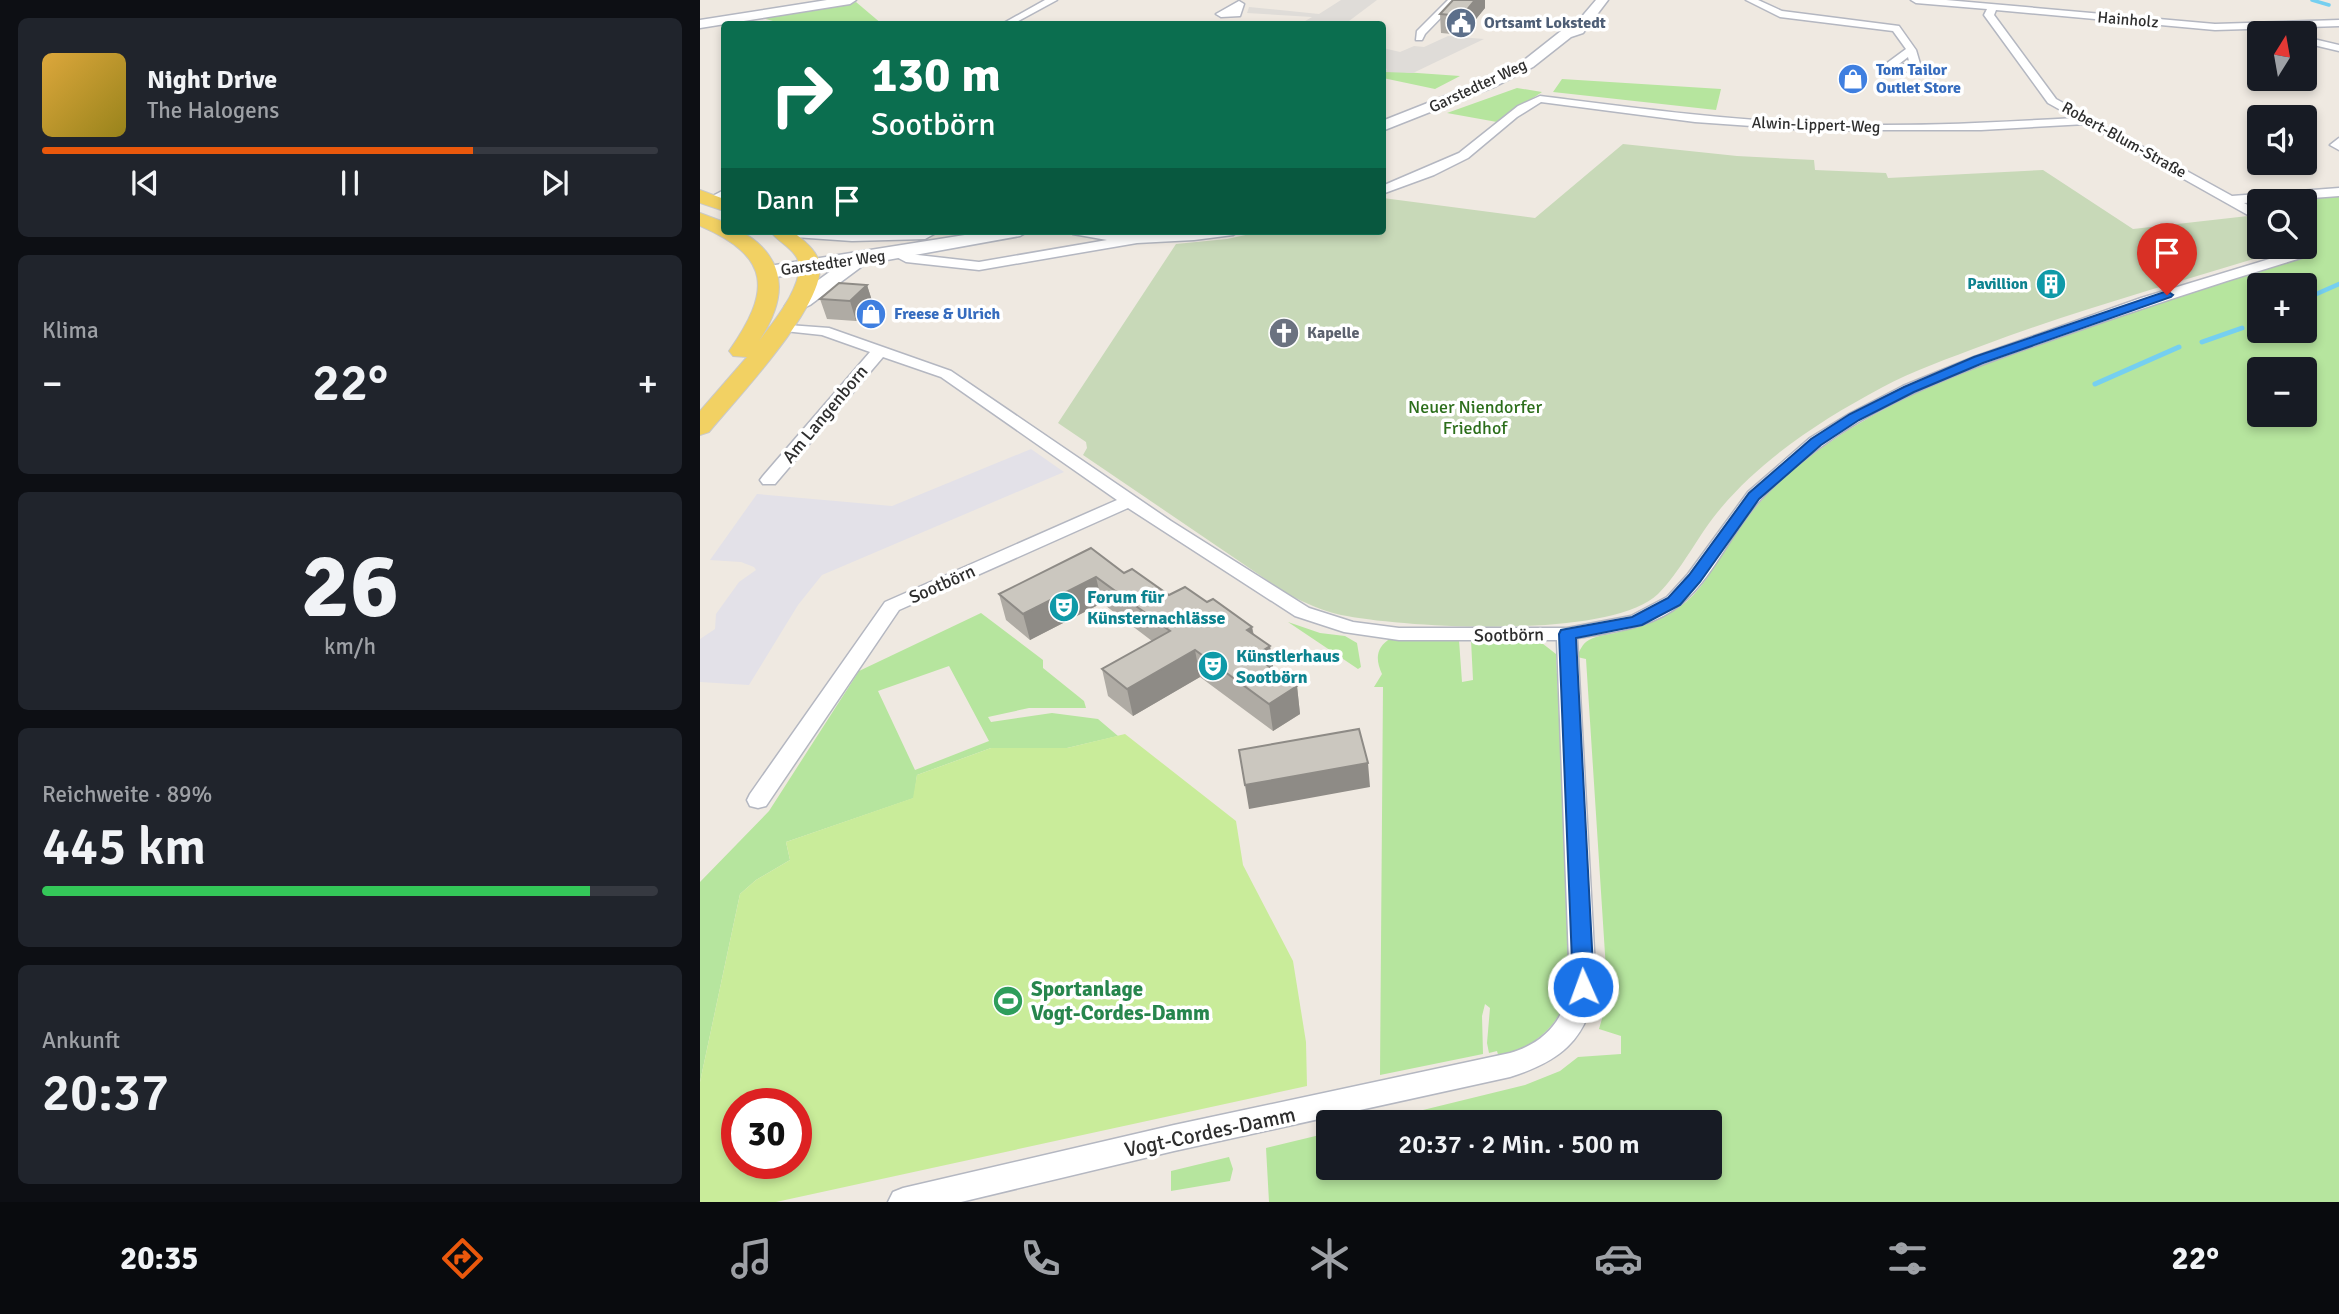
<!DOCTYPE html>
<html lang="de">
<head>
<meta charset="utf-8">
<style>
  :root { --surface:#171b24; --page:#20242c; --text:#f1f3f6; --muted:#9ea1a6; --line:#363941; --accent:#ea580c }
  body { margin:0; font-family:Signika,sans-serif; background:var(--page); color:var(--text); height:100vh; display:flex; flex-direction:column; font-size:26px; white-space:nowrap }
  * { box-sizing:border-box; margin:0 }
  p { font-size:23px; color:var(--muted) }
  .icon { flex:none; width:38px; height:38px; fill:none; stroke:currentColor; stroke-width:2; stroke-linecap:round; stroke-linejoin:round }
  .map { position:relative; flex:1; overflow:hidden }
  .drawer { display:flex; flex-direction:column; gap:18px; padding:18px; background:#0d0f14; width:700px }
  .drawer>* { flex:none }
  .guide { position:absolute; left:21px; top:21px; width:665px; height:214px; border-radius:7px; box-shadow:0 4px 10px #0003; background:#0b6e4f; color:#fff; overflow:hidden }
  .needle { width:46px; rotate:11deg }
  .fabs { position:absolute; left:1547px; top:21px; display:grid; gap:14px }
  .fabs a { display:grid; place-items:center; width:70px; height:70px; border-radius:7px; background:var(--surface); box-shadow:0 4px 10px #0003; font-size:35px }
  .speed { position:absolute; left:21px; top:1088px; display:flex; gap:14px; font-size:35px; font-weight:700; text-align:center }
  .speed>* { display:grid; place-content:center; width:91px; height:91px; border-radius:50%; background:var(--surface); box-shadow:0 4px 10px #0003; line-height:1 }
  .speed .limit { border:10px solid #d22; background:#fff; color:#111 }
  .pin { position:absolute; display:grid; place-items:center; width:60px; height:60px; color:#fff; margin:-72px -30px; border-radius:50% 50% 50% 0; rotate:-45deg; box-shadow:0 0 7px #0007 }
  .pin .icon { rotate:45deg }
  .me { position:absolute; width:77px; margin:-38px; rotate:358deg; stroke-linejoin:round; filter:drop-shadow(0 0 5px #0008) }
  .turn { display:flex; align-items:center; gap:24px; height:147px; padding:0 35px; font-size:32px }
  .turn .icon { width:91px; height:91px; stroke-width:2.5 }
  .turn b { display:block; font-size:49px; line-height:60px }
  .then { display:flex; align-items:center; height:66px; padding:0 35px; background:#0003; gap:14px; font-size:26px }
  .big { font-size:52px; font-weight:600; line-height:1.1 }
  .drawer .widget { flex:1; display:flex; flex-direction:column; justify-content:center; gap:10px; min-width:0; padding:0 24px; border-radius:10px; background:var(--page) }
  .drawer .dial { align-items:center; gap:0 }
  .dial b { font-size:91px; line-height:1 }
  .song { display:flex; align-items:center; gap:21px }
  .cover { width:84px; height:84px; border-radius:10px; background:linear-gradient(135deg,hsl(40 70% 55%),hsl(50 70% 35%)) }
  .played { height:7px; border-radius:4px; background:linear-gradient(90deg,var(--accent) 70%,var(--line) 70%) }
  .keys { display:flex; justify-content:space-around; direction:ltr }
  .heat { display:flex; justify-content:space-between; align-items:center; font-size:38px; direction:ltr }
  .charge { height:10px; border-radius:5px; background:linear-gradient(90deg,#34c759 89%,var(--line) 0) }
  .trip { position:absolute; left:616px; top:1110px; width:406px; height:70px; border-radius:7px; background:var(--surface); box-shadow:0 4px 10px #0003; font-weight:600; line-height:70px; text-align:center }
  .tab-bar { display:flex; height:112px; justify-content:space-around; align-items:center; background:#090b0e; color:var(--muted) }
  .tab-bar .icon { width:49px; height:49px }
  .tab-bar .current { color:var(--accent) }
  .tab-bar b { font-size:32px; color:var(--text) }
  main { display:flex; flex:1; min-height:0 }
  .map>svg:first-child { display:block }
  .industrial { fill:#e3e1e8 }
  .green { fill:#b6e59e; fill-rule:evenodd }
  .cemetery { fill:#c8d9b8 }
  .pitch { fill:#c9ec9a; fill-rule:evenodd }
  .plaza { fill:#dfdcd8 }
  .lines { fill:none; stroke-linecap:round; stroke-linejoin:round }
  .stream-far2 { stroke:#75cff0; stroke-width:3.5 }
  .stream-far1 { stroke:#75cff0; stroke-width:4.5 }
  .stream { stroke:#75cff0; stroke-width:5 }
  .street-casing { stroke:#b4b7c1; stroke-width:3 }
  .secondary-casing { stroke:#b4b7c1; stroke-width:3 }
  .primary-casing { stroke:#c9c9c9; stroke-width:2 }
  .street { fill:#fff; fill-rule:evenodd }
  .secondary { fill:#fff; fill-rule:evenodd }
  .primary { fill:#f2d163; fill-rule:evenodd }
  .wall { fill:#afaba4 }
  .shaded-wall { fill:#8e8b86 }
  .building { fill:#cbc7bf; stroke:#8e8b86; stroke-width:2 }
  .route { fill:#1a73e8; stroke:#114b97; stroke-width:2 }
  .labels { text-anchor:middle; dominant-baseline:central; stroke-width:7; stroke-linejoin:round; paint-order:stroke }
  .far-street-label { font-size:16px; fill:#2e2e2e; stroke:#fff }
  .far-service-label { font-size:16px; font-weight:bold; fill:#4e5e75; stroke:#fff; text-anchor:start }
  .far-shop-label { font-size:16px; font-weight:bold; fill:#366cbe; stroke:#fff; text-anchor:start }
  .far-culture-label { font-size:16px; font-weight:bold; fill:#0d838f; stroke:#fff; text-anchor:end }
  .far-worship-label { font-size:16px; font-weight:bold; fill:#5b616d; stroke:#fff; text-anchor:start }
  .park-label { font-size:18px; fill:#2c6e1b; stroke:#fff }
  .street-label { font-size:18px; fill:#2e2e2e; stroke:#fff }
  .culture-label { font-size:18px; font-weight:bold; fill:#0d838f; stroke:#fff; text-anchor:start }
  .near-leisure-label { font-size:21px; font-weight:bold; fill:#27864d; stroke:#fff; text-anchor:start }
  .near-street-label { font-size:21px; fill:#2e2e2e; stroke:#fff }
</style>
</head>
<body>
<main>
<section class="drawer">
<div class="widget">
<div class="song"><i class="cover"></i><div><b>Night Drive</b><p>The Halogens</p></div></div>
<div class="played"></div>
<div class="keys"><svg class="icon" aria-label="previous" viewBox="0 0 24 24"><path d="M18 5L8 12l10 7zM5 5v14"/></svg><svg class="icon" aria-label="pause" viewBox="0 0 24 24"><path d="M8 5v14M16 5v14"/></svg><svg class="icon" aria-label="next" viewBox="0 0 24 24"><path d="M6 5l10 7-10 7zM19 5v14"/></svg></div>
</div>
<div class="widget"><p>Klima</p>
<div class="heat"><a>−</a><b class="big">22°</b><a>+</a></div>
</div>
<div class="widget dial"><b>26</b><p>km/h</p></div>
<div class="widget"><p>Reichweite · 89%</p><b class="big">445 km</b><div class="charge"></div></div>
<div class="widget"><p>Ankunft</p><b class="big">20:37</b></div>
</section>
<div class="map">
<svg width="1639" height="1202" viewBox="0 0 1639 1202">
  <rect width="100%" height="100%" fill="#efe9e1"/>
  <!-- industrial -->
  <path class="industrial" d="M331 449 364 472 122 575 98 605 49 685 0 682V639L15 629 16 614 39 582 56 570 54 567 41 562 10 560 57 494 192 506Z"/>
  <!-- green -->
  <path class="green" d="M156 2 182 24H84L62 18Z
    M682 71H689L760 76 735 89 683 78Z
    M862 79 1021 89 1016 110 853 92Z
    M817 88 842 92 797 122 747 113Z
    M1639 194V1202H569L566 1148 628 1133V1167H1010V1122H674L825 1085 860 1071 878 1057 921 1054V1036L899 1029 906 1005 910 1004V987L907 985 886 659 877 657C880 650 882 644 889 640 898 635 909 635 919 632 943 626 967 617 986 602 1006 585 1018 559 1032 538 1049 514 1069 490 1092 471 1174 402 1279 364 1379 330 1456 303 1533 279 1611 254L1613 249 1605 239V201H1559V213L1540 201ZM1559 285H1605V331H1559ZM1559 369H1605V415H1559Z
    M281 613 343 660V668L384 701 386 708H329L288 717 291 722 352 713 398 719 418 736 367 748H291L217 775 214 798 86 842 90 860 56 880 40 894 0 1082V882L69 811 159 671ZM249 666 289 741 215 770 178 691Z
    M588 622 620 633 645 636 657 643 661 667 658 669Z
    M691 638 759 640 762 682 773 680 771 640H838L856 654 871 971C868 1019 843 1043 799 1058L797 1051 789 1053 787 1043 790 1008 785 1004 782 1016 783 1054 680 1075 683 687H674L682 674C675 659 676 647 691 638Z
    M529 1157 533 1169 530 1181 471 1191V1171Z"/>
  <!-- cemetery -->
  <path class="cemetery" d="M923 144 1037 156 1114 160 1115 170 1186 173 1188 178 1343 170 1433 229 1548 216 1559 223V247H1583V250C1483 281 1382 308 1284 345 1250 358 1214 370 1181 388 1123 419 1064 457 1021 508 1000 532 980 573 958 594 910 640 706 628 641 615 622 611 606 603 589 595L383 455 387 448 386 442 358 423 476 244 527 239 564 231H682L683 198 835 218Z"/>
  <!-- pitch -->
  <path class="pitch" d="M425 734 536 821 543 865 593 961 606 1042 607 1086 76 1202H0V1082L40 894 56 880 90 860 86 842 213 798 217 775 291 748H367ZM37 1104H96V1164H37Z"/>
  <!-- plaza -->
  <path class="plaza" d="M641 0H677L645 24H600L612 17 547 13 549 7 619 14Z
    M748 36 784 39 713 73 684 72 687 69 683 68V48L700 52 714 46 724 47Z"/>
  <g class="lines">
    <!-- stream-far2 -->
    <path class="stream-far2" d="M1612 0 1629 5"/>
    <!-- stream-far1 -->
    <path class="stream-far1" d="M1605 299 1639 284"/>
    <!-- stream -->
    <path class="stream" d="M1502 342 1542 328
      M1395 384 1479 347"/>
    <!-- street casing -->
    <g class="street-casing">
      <path id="street" d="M345 0H357L313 24H302Z
        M748 0H758L725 34 722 40H716L717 31Z
        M1046 0H1058L1082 11 1199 26 1216 50 1221 67 1205 72 1187 67V63L1206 49 1193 31 1080 17ZM1208 57 1210 65 1199 64Z
        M1211 0H1246L1515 24 1639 20V26L1515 30 1296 10 1294 15 1356 99 1532 196 1639 188V196L1544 203 1559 211V220L1555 219 1386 124 1281 130H1107L995 122 841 102 817 117 768 158 734 175 682 194V186L759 153 818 106 840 96C928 107 1016 119 1104 123 1194 128 1286 123 1375 118L1348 103 1284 15 1287 9 1216 3Z
        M539 1 544 4 540 16 521 17 516 14Z
        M1605 37 1639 45V51L1605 43Z
        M1639 138V150L1630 145Z
        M24 190V198L11 204 5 200Z
        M372 231 456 235 539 231 533 235 494 240 437 243 279 270 206 262 189 253 196 249 209 254 279 262 407 240 373 234Z
        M1605 241 1612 245 1611 255C1521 282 1433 311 1345 342 1282 364 1218 387 1160 421 1125 442 1089 469 1061 499 1031 531 1015 576 981 604 953 628 912 632 877 638L896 987C886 1041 860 1061 810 1077L474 1151 261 1202H188L193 1192 203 1188 474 1125 810 1053C844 1043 863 1022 870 987L857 640H699L644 632 595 616 428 508 199 610 66 806 58 808 50 806 47 800 50 794 185 602 417 500 241 377 183 357 75 484H63L60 480 63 476 170 352 122 335 75 330 73 327 75 324 129 328 251 371 471 521 609 608 653 622 699 628H867L931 616 967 597 988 574 1048 492 1110 438 1149 414 1203 386 1274 357 1441 298 1599 250V247H1605Z"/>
    </g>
    <!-- secondary casing -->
    <g class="secondary-casing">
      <path id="secondary" d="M127 0H156L150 4 0 28V20Z
        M896 0H908L883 33 871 37 833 67 796 86 682 131V121L786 80 823 61 861 31 873 27Z
        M71 231H232L234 234 225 239 152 241 80 236Z
        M290 231H329L320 236 165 264 110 305 95 312 85 306 88 302 135 268 69 278 60 272 69 266Z"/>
    </g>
    <!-- primary casing -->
    <g class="primary-casing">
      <path id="primary" d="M0 190 24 199V211L0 203Z
        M0 213 24 222V231C42 231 50 235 62 247 90 276 79 311 59 341 72 324 108 281 97 258 91 247 77 241 70 231H92C103 240 121 253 120 269 119 312 37 398 9 432L0 435V411L47 357 33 356 29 351C71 291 72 257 0 226Z"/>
    </g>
    <!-- street -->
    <use href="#street" class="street"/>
    <!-- secondary -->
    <use href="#secondary" class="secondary"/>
    <!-- primary -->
    <use href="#primary" class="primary"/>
  </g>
  <!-- wall -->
  <path class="wall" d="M753 0H785V8L763 35 741 33 740 14Z
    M167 285 173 304 156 321 127 319 120 299Z
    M424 573 469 595 507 602 552 627 554 635 570 646 573 670 597 686 600 714 573 731 500 677 433 716 408 696 402 669 452 641 402 603 330 640 306 620 299 594Z"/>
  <!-- shaded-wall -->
  <path class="shaded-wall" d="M775 0H785V8L763 35 762 16Z
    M167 285 173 304 156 321 150 301Z
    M396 577 402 603 330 640 323 614Z
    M552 627 556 654 547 630Z
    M570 646 574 673 554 656Z
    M495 650 500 677 433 716 427 689Z
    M597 686 600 714 573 731 569 704Z
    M668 763 670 787 549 809 545 785Z"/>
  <!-- building -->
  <path class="building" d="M753 0H775L762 16 740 14Z
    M139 283 167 285 150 301 120 299Z
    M391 548 424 573 432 569 469 595 485 587 507 602 513 599 552 627 547 630 570 646 554 656 597 686 569 704 495 650 427 689 402 669 470 631 396 577 323 614 299 594Z
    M659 729 668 763 545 785 539 750Z"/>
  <!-- route -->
  <path class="route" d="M1467 291 1473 295 1471 297 1283 363 1214 392 1159 420 1121 445 1059 499 1000 582 980 605 942 625 876 638 894 987 891 993 883 996 876 993 873 987 859 634 861 630 932 617 968 598 989 575 1049 493 1111 439 1150 414 1204 387 1274 357Z"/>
  <!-- icons -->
  <defs>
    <g id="civic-disc" transform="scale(1.575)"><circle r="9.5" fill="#5c6f8a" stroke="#fff"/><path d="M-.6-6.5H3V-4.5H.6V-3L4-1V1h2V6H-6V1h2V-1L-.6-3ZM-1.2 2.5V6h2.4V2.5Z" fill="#fff"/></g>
    <g id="shop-disc" transform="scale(1.575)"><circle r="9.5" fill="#3f7fe0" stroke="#fff"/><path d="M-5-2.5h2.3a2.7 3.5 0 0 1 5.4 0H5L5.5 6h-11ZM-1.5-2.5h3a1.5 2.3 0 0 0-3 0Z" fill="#fff"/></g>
    <g id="building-disc" transform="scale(1.575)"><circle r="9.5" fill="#0f9aa8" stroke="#fff"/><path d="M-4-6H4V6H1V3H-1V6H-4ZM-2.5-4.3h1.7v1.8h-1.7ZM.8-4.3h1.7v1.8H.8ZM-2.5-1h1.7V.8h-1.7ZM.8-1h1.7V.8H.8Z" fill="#fff"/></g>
    <g id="church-disc" transform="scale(1.575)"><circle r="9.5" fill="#6b7280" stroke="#fff"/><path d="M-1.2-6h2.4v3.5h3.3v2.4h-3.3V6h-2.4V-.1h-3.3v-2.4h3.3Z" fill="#fff"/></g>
    <g id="theatre-disc" transform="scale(1.575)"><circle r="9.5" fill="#0f9aa8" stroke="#fff"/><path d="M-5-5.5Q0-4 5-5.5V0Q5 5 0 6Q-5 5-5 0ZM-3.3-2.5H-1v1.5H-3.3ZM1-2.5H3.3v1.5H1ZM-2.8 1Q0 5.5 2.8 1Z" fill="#fff"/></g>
    <g id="stadium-disc" transform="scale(1.575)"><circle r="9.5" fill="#2e9e5b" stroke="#fff"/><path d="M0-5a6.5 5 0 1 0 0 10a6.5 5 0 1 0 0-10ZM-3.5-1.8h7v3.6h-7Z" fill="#fff"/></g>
  </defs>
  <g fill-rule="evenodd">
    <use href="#civic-disc" x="761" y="23"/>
    <use href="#shop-disc" x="1153" y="79"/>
    <use href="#building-disc" x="1351" y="284"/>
    <use href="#shop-disc" x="171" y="314"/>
    <use href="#church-disc" x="584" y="333"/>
    <use href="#theatre-disc" x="364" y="607"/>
    <use href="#theatre-disc" x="513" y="666"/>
    <use href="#stadium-disc" x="308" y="1001"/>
  </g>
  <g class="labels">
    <!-- far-street labels -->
    <g class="far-street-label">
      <text transform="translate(1428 20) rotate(5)">Hainholz</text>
      <text transform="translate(778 86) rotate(-25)">Garstedter Weg</text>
      <text transform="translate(1116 125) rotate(2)">Alwin-Lippert-Weg</text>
      <text transform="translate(1424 140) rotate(29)">Robert-Blum-Straße</text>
      <text transform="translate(133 263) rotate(-8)">Garstedter Weg</text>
    </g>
    <!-- far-service labels -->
    <g class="far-service-label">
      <text x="784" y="23">Ortsamt Lokstedt</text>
    </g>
    <!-- far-shop labels -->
    <g class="far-shop-label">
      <text x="1176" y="70">Tom Tailor<tspan x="1176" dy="18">Outlet Store</tspan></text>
      <text x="194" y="314">Freese &amp; Ulrich</text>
    </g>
    <!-- far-culture labels -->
    <g class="far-culture-label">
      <text x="1328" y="284">Pavillion</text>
    </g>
    <!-- far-worship labels -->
    <g class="far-worship-label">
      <text x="607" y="333">Kapelle</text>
    </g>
    <!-- park labels -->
    <g class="park-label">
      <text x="775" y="407">Neuer Niendorfer<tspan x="775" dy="21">Friedhof</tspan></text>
    </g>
    <!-- street labels -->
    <g class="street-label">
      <text transform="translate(125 414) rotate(-50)">Am Langenborn</text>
      <text transform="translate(242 584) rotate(-24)">Sootbörn</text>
      <text transform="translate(809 635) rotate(-1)">Sootbörn</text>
    </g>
    <!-- culture labels -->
    <g class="culture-label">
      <text x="387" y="597">Forum für<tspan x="387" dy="21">Künsternachlässe</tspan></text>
      <text x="536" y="656">Künstlerhaus<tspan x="536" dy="21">Sootbörn</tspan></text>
    </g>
    <!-- near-leisure labels -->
    <g class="near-leisure-label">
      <text x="331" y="989">Sportanlage<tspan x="331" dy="24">Vogt-Cordes-Damm</tspan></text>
    </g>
    <!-- near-street labels -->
    <g class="near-street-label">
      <text transform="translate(510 1132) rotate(-12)">Vogt-Cordes-Damm</text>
    </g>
  </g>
</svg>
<div class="fabs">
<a><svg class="needle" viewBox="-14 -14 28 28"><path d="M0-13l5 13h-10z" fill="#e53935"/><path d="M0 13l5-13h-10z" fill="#9ea1a6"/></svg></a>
<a><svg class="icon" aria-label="sound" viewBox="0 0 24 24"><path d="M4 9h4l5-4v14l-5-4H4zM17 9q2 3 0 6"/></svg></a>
<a><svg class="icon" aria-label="search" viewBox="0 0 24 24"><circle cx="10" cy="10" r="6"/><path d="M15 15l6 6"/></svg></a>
<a>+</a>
<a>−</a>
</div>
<div class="speed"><div class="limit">30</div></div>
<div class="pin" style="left:1467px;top:295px;background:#d93025"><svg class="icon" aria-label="arrive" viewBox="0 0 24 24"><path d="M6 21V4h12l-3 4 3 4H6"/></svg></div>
<svg class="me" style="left:883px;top:987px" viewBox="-20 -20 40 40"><circle r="17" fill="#1a73e8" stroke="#fff" stroke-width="3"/><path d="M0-11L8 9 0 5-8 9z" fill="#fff"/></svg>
<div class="trip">20:37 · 2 Min. · 500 m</div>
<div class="guide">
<div class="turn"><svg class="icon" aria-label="right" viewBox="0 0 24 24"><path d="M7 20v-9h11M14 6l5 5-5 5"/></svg><div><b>130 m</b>Sootbörn</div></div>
<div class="then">Dann<svg class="icon" aria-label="arrive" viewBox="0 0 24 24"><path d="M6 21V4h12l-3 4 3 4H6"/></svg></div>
</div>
</div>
</main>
<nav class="tab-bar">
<b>20:35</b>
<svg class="icon current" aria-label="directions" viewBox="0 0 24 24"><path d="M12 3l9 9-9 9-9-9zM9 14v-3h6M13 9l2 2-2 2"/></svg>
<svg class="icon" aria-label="music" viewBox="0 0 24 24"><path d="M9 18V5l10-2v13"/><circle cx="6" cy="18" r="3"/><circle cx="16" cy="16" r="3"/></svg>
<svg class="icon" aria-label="phone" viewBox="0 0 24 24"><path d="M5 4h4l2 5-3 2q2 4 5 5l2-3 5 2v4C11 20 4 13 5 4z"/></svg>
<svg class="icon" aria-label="climate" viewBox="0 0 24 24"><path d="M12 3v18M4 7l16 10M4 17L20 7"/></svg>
<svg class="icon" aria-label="car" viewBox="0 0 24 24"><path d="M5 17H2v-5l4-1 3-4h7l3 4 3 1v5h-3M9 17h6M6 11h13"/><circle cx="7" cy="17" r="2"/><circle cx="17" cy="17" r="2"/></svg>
<svg class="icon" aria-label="filters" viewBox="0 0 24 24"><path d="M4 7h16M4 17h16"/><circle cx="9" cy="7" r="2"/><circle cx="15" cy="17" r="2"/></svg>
<b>22°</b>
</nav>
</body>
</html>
